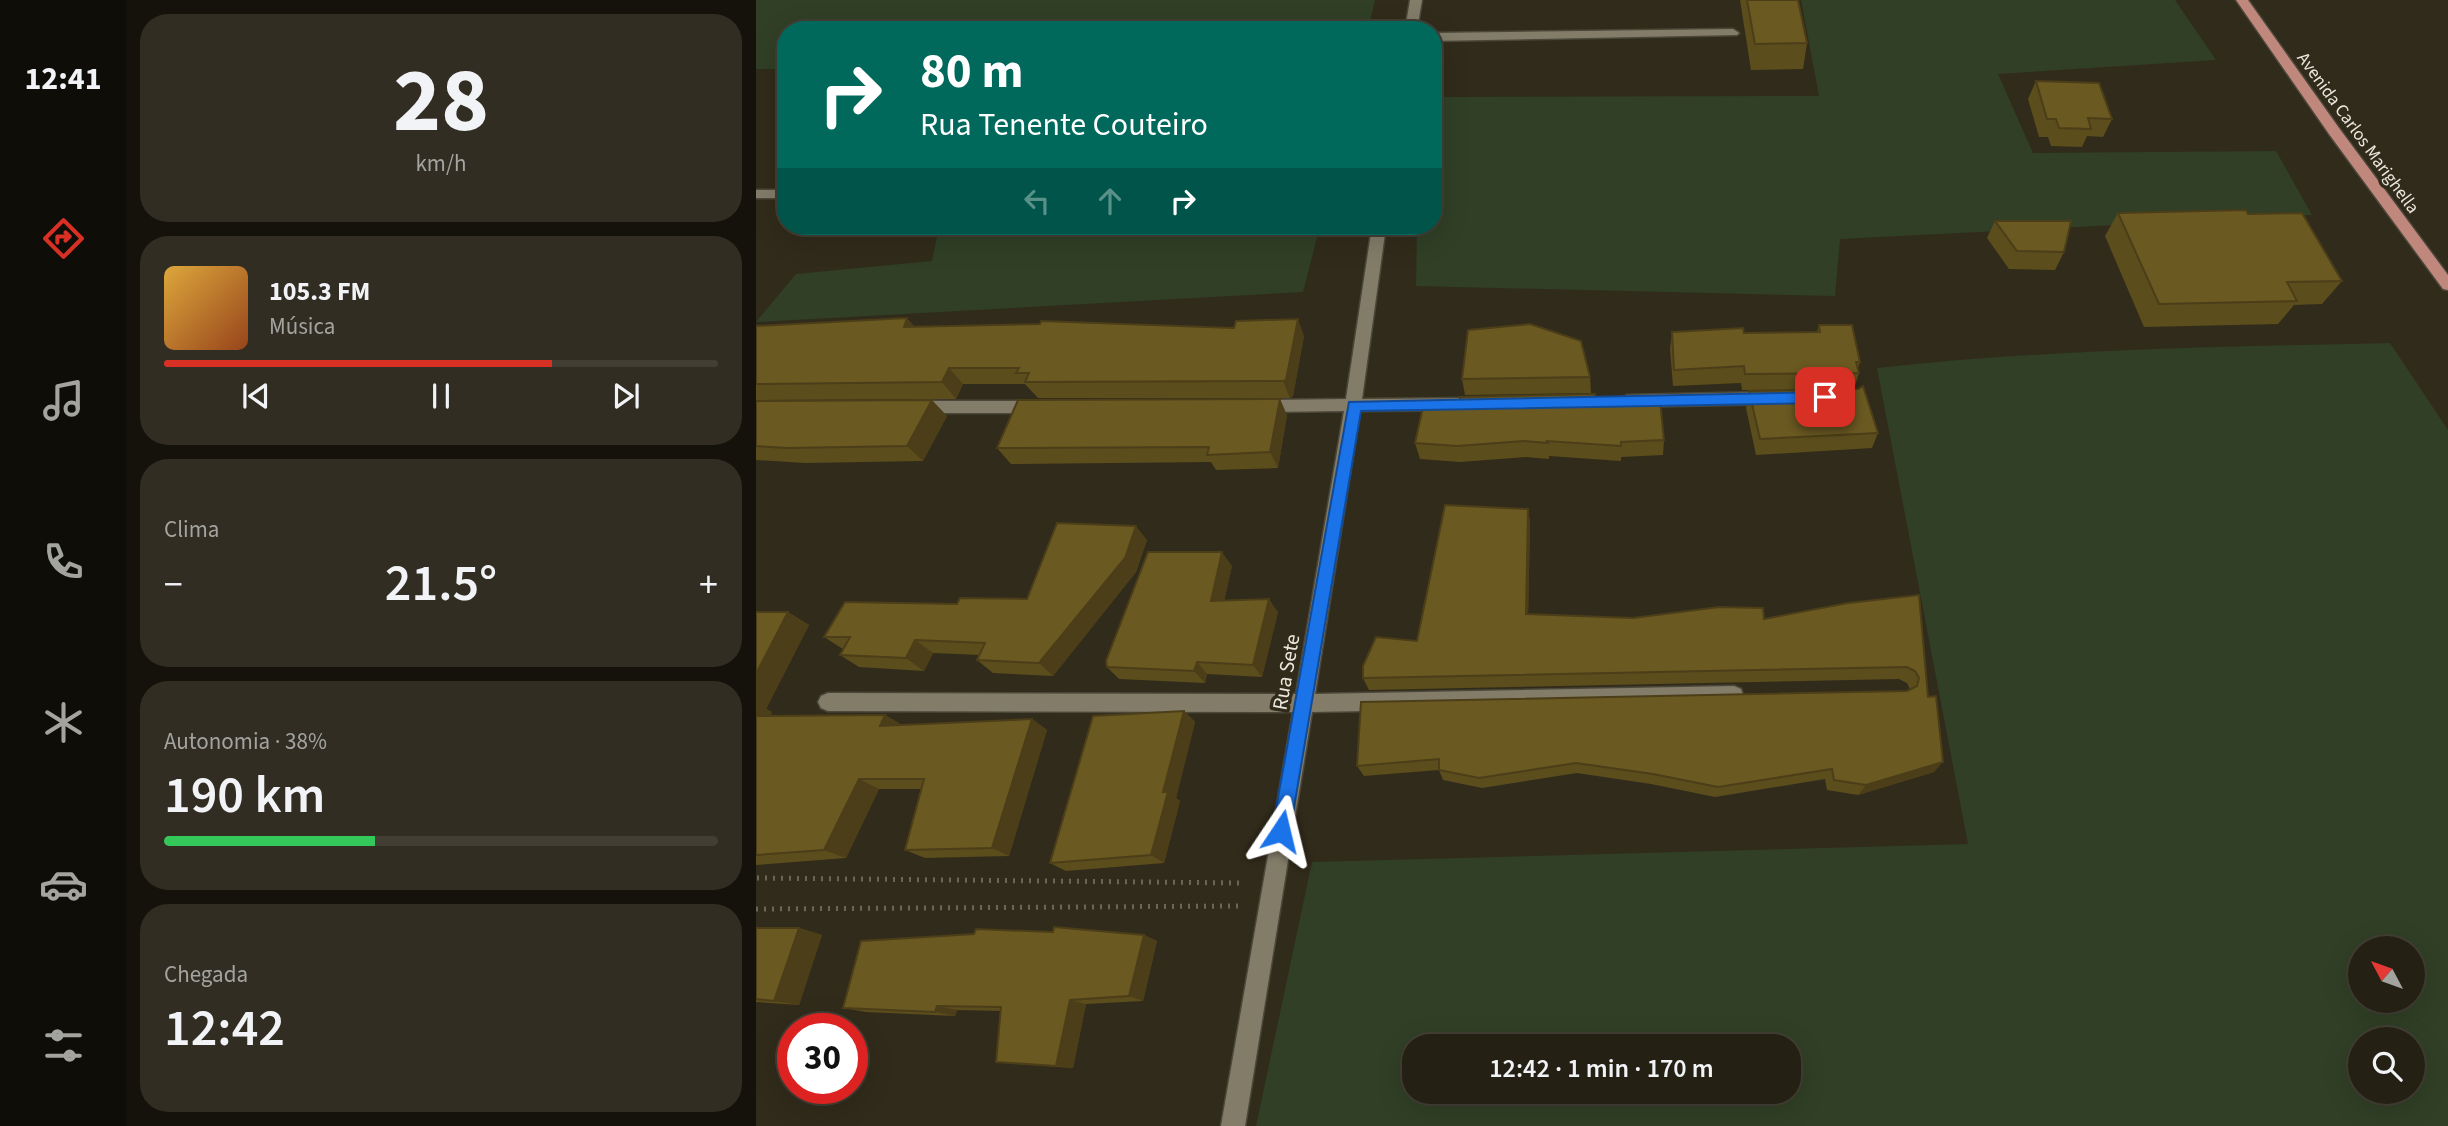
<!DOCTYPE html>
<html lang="pt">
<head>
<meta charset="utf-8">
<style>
  :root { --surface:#252014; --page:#312d22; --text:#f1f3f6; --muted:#a3a3a0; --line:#423e34; --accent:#d93025 }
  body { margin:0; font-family:"Source Sans 3",sans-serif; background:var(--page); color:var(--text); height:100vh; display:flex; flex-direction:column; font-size:26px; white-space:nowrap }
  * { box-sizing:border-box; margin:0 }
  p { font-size:23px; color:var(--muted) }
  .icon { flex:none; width:38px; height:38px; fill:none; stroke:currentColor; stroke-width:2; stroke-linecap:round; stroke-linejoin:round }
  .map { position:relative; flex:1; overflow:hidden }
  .details { display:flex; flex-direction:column; gap:14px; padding:14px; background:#14120b; width:630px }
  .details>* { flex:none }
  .banner { position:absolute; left:21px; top:21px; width:665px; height:214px; border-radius:28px; box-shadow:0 7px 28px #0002,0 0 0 2px var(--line); background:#00695c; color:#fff; overflow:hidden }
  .needle { width:46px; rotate:311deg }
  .tools { position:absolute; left:1592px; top:936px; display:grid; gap:14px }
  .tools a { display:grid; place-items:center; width:77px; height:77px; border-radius:50%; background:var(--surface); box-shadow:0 7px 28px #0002,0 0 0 2px var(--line); font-size:35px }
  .speed { position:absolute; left:21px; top:1013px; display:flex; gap:14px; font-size:35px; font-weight:700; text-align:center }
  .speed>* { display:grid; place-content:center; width:91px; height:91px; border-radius:50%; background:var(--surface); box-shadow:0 7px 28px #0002,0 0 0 2px var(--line); line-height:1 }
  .speed .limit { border:10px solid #d22; background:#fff; color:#111 }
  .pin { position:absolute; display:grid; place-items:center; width:60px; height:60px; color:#fff; margin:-30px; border-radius:14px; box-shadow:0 4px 10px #0006 }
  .me { position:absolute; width:77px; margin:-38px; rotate:10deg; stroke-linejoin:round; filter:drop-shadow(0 0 5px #0008) }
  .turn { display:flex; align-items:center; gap:24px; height:147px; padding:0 28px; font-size:32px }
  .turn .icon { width:91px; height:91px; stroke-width:2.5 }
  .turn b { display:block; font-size:49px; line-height:60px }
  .lanes { display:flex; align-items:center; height:66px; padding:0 28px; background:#0003; justify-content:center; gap:35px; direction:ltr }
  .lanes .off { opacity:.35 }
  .big { font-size:52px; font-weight:600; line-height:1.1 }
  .details .tile { flex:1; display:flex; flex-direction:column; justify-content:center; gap:10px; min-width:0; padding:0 24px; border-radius:28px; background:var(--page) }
  .details .dial { align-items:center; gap:0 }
  .dial b { font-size:91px; line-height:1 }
  .song { display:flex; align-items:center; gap:21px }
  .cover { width:84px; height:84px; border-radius:10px; background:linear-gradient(135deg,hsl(40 70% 55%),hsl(20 70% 35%)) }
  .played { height:7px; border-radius:4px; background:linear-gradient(90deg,var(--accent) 70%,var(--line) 70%) }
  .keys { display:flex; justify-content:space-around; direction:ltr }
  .heat { display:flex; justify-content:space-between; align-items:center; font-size:38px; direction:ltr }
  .charge { height:10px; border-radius:5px; background:linear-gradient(90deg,#34c759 38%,var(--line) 0) }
  .trip { position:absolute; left:646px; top:1034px; width:399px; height:70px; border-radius:28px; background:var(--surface); box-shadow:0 7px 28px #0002,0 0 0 2px var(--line); font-weight:600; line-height:70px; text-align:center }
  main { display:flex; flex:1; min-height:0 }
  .menu { display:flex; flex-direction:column; width:126px; justify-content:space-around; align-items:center; background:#0f0d08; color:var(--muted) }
  .menu .icon { width:49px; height:49px }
  .menu .current { color:var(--accent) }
  .menu b { font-size:32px; color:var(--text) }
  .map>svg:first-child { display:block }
  .green { fill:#303f26; fill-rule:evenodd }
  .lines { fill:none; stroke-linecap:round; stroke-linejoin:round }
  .minor-casing { stroke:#4b4739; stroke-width:3 }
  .primary-casing { stroke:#4b4739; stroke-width:3 }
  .path { stroke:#6b6658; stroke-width:5; stroke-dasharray:2 6; stroke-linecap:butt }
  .minor { fill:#827c69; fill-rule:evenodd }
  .primary { fill:#c0887d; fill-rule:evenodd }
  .wall { fill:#5c4d1d }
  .shaded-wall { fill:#4b3e18 }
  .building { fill:#6b5922; stroke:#4b3e18; stroke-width:2 }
  .route { fill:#1a73e8; stroke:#114b97; stroke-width:2 }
  .labels { text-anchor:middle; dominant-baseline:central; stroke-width:7; stroke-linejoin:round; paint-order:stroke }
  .far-street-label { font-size:18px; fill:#ebe7dd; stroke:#312b1b }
  .street-label { font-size:21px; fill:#ebe7dd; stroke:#312b1b }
</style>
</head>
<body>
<main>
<nav class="menu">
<b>12:41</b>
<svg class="icon current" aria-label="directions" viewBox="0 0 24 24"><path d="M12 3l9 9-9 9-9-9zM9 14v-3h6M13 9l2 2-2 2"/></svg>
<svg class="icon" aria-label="music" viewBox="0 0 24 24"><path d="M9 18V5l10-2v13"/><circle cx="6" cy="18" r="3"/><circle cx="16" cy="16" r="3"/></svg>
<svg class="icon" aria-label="phone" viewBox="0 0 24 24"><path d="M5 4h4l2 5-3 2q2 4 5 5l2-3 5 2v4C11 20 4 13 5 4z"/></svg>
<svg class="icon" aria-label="climate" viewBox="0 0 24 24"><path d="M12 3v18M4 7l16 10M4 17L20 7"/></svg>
<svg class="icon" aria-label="car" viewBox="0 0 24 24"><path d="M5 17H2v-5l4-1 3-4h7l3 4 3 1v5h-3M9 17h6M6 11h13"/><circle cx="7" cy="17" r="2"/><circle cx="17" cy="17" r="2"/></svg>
<svg class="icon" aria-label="filters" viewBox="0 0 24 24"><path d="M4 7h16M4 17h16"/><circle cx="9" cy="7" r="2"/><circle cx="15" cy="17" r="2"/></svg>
</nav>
<section class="details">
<div class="tile dial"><b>28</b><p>km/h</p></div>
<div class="tile">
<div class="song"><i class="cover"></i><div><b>105.3 FM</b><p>Música</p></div></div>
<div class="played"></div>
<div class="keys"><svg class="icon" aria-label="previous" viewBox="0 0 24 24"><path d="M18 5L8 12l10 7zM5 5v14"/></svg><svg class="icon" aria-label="pause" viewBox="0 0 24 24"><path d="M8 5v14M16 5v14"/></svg><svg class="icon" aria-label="next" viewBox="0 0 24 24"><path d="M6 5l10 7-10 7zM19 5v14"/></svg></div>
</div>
<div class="tile"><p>Clima</p>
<div class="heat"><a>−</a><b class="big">21.5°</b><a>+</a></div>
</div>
<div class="tile"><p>Autonomia · 38%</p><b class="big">190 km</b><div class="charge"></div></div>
<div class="tile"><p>Chegada</p><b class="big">12:42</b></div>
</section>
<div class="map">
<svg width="1692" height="1126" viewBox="0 0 1692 1126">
  <rect width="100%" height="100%" fill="#312b1b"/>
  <!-- green -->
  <path class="green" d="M0 0H619L612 30H30V69H0Z
    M1045 0H1419L1460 60 1242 74 1277 153 1520 151 1556 215 1084 239 1079 296 660 286 661 226H677V97L1063 96Z
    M183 226H564L547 292 0 322 40 274 176 261Z
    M1634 343 1692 430V1126H500L556 862 1212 844 1121 368C1292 349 1463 347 1634 343ZM1605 948H1657V1001H1605ZM1605 1040H1657V1092H1605ZM658 1046H1032V1092H658Z"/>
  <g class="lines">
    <!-- minor casing -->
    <g class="minor-casing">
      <path id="minor" d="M654 0H666L661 30H649Z
        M977 29 983 33 981 35 677 41V33Z
        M0 190H30V198H0Z
        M616 226H630L606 399 724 398 732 404 724 410 604 411 559 694 978 686 985 689 987 695 985 701 978 704 556 712 489 1126H465L537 712 72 711 65 708 62 702 65 696 72 693 540 694 588 411 504 412 496 406 504 400 590 399Z
        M1015 392 1023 398 1015 404 871 407 863 401 871 395Z
        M161 401H280L288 407 280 413H161L153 407Z"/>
    </g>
    <!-- primary casing -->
    <g class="primary-casing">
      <path id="primary" d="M1480 0H1492L1583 128 1692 275V290L1687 289 1573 134Z"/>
    </g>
    <!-- path -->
    <path class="path" d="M1 878 487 883
      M0 909 482 906"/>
    <!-- minor -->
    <use href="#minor" class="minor"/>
    <!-- primary -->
    <use href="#primary" class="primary"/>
  </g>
  <!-- wall -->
  <path class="wall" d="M984 0H1042L1051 43 1047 69 995 70Z
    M1280 81 1356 119 1347 137 1331 136 1326 147 1295 146 1292 137H1283L1272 99Z
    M1362 213 1492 214 1586 281 1566 304 1538 305 1522 324 1388 327 1349 236Z
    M1239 221 1308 252 1299 270 1253 269 1231 238Z
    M1063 325 1104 362 1102 368 1103 373 1098 389 986 390 985 383 917 386 914 349 916 332 988 333 1061 332Z
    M0 326 158 327 548 336 537 396 534 398H282L269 384H207L200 399 0 400Z
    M834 377 835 393 709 395 706 379Z
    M993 391 1122 433 1116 448 1000 455 990 408Z
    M839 397 908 440 907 455 865 457V461L793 456V459L770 457 704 462 664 459 659 443 703 406Z
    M0 401 191 416 167 461 49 463 0 460Z
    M531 415 522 468 460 470 455 462 255 464 241 448Z
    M772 509 774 523 772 614 877 618 1008 619 1163 595 1178 772 1102 795 1071 790 1069 779 959 797 895 784 821 773 726 788 687 780 683 770 608 776 601 766 1151 691 1154 689 1151 683 1143 679 613 690 607 678 661 641Z
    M391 540 380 572 297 676 237 673 221 660 224 655 177 653 168 671 103 667 84 655 87 649 68 637 201 604 271 599Z
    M476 566 468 601 522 612 506 677 451 674 449 683 363 679 351 667Z
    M0 612H32L53 625 10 709 16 712 14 716 129 715 146 725 276 719 291 730 253 856 169 858 149 850 165 789H123L90 858 0 865Z
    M428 711 439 722 420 798 424 801 408 863 310 871 294 863Z
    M0 928H43L66 935 43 1005 0 1002Z
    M388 935 401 941 387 1001 330 1004 317 1068 259 1064 240 1062 245 1011 201 1010 199 1016 110 1012 87 1008Z"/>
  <!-- shaded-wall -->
  <path class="shaded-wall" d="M151 318 166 335 148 327Z
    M542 319 548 336 537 396 534 398 527 381Z
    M193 368 207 384 200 399 186 382Z
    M524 399 531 415 522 468 514 452Z
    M176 400 191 416 167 461 151 446Z
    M772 509 774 523 772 627 770 614Z
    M380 526 391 540 380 572 297 676 283 663Z
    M466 552 476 566 465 614 455 601Z
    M513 599 522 612 506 677 497 665Z
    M32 612 53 625 10 709 16 712 8 727 0 723V674Z
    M159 640 177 653 168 671 150 658Z
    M441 662 451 674 449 683 438 671Z
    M428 711 439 722 420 798 424 801 408 863 395 855 407 792Z
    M129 715 148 726H124Z
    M276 719 291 730 253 856 236 848Z
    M1187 762 1178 772 1102 795 1110 785Z
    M103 779 123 789 90 858 68 850Z
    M43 928 66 935 43 1005 18 1001Z
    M388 935 401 941 387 1001 373 996Z
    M314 1000 330 1004 317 1068 300 1066Z
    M181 1006 201 1010 199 1016 179 1012Z"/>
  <!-- building -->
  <path class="building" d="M991 0H1042L1051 43 999 44Z
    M1280 81 1343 83 1356 119 1332 118 1335 129 1303 128 1300 119H1291Z
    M1490 210 1492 214 1546 213 1586 281 1531 282 1541 301 1403 304 1362 213Z
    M1239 221H1315L1308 252 1261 251Z
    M151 318 148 327 284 324 285 321 478 328 480 321 542 319 530 380 527 381 269 382 273 373H260L263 368H193L186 382 0 384V326Z
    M774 324 825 341 834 377 706 379 712 330Z
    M1063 325H1096L1104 362H1100L1103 373 989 374 988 366 918 370 916 332 987 328 988 333 1064 332Z
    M1107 386 1122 433 1004 439 993 391 1102 389Z
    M839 394V397L904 401 908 440 865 442V446L791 441 792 443 768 441 701 446 659 443 667 407 703 406 704 397Z
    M524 399 514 452 451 455 453 447 241 448 262 400Z
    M176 400 151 446 31 448 0 446V401Z
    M689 505 772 509 770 614 877 618 963 607 1007 608 1008 619 1092 603 1163 595 1172 697 1180 696 1187 762 1110 785 1078 780 1076 769 962 787 897 774 820 763 723 778 683 770V759L601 766 605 702 1151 691 1161 686 1163 678 1159 671 1151 667 607 678V666L620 637 661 641Z
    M301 523 380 526 369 558 283 663 221 660 229 643 159 640 150 658 84 655 94 637H68L89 602 201 604 204 598 271 599Z
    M392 552H466L455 601 513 599 497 665 441 662 438 671 351 667 350 661Z
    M0 612H32L0 674Z
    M428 711 407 792H412L395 855 294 863 337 716Z
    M129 715 124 726 276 719 236 848 149 850 168 779H103L68 850 0 855V716Z
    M298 927 388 935 373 996 314 1000 300 1066 240 1062 245 1007 181 1006 179 1012 87 1008 105 941 218 934 220 929 297 932Z
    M0 928H43L18 1001 0 999Z"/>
  <!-- route -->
  <path class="route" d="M1069 392 1076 397 1069 403 605 411 534 831 532 838 525 841 518 838 516 831 593 402Z"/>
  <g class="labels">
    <!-- far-street labels -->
    <g class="far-street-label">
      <text transform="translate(1602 133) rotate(54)">Avenida Carlos Marighella</text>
    </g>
    <!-- street labels -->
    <g class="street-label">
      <text transform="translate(530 672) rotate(-80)">Rua Sete</text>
    </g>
  </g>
</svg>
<div class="tools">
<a><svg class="needle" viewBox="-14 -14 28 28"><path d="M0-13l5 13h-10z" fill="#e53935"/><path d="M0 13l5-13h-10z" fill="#a3a3a0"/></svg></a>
<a><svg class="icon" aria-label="search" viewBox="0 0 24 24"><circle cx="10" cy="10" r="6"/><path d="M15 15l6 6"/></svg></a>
</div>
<div class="speed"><div class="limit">30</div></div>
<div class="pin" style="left:1069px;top:397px;background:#d93025"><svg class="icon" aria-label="arrive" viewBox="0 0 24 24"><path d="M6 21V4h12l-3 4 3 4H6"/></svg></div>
<svg class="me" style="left:525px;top:831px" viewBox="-20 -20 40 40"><path d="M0-17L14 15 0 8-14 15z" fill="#1a73e8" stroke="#fff" stroke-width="4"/></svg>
<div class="trip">12:42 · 1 min · 170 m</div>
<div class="banner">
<div class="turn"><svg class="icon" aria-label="right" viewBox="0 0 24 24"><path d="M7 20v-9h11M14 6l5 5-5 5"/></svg><div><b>80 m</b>Rua Tenente Couteiro</div></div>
<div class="lanes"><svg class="icon off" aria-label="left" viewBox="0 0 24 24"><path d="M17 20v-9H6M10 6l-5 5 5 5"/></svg><svg class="icon off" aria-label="ahead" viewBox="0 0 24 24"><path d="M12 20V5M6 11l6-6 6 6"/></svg><svg class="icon" aria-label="right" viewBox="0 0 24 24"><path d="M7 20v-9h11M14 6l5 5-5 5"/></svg></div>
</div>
</div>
</main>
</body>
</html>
